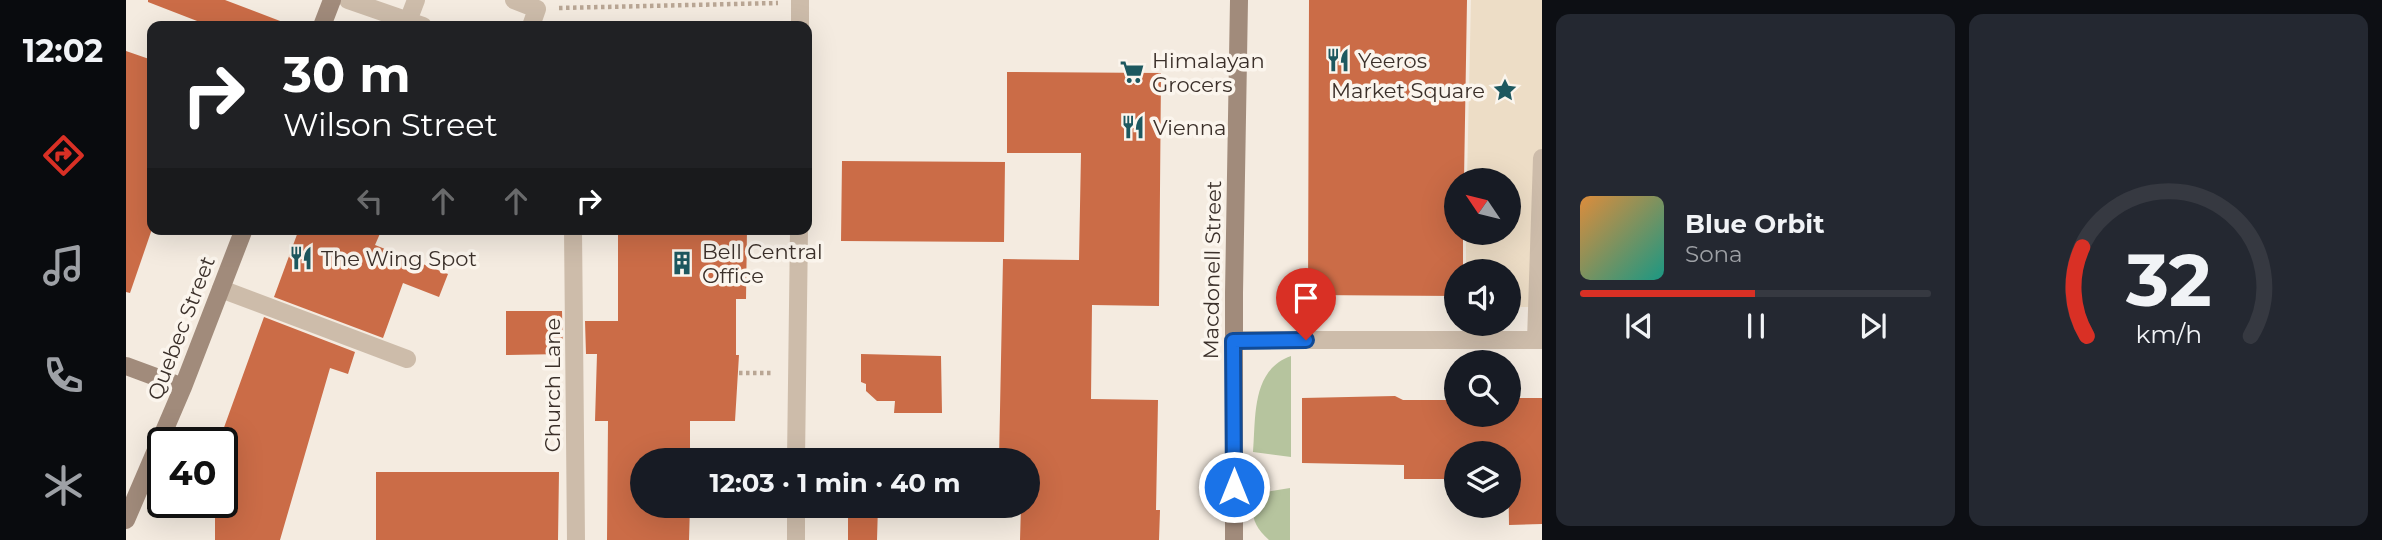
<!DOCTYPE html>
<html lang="en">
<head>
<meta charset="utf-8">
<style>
  :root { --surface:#171b24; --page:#242831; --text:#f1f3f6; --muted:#9ea1a6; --line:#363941; --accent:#d93025 }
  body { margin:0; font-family:Montserrat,sans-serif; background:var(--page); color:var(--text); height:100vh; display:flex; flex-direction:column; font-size:26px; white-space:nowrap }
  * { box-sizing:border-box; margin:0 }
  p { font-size:23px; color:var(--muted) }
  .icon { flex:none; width:38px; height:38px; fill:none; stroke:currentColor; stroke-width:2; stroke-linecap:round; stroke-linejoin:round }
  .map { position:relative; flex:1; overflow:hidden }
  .sheet { display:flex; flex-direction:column; gap:14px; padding:14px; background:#0d0f14; width:840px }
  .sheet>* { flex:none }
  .top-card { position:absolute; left:21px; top:21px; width:665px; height:214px; border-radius:14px; box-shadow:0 7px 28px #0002; background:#202124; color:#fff; overflow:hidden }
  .needle { width:46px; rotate:305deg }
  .controls { position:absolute; left:1318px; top:168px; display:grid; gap:14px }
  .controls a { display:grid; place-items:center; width:77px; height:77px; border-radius:50%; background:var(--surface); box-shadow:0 7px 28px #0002; font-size:35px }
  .speed { position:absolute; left:21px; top:427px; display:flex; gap:14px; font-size:35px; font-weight:700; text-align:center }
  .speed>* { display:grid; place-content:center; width:91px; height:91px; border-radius:50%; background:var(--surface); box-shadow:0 7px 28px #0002; line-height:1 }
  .speed .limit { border:4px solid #111; border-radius:10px; background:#fff; color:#111 }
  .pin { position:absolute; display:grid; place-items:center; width:60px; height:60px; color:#fff; margin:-72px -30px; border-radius:50% 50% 50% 0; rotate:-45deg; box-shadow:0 0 7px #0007 }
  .pin .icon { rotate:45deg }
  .me { position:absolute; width:77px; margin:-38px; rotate:0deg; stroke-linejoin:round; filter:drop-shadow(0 0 5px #0008) }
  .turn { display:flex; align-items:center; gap:24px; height:147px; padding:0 21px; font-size:32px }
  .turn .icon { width:91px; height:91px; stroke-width:2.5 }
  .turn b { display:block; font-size:49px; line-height:60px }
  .lanes { display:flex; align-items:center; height:66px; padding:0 21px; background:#0003; justify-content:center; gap:35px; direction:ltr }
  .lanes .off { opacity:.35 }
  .sheet .card { flex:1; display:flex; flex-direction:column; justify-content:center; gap:10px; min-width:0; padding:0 24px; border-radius:14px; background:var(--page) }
  .sheet .dial { align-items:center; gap:0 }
  .dial svg { height:182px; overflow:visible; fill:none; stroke:var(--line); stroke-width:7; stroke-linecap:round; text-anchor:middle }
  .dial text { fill:var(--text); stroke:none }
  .song { display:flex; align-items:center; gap:21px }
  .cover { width:84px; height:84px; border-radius:10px; background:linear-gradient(135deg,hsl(30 70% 55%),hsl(170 70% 35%)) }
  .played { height:7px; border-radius:4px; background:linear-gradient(90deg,var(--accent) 50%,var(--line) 50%) }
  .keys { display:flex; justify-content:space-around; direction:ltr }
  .sheet .tiles { flex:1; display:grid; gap:14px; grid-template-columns:repeat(2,1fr) }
  .trip { position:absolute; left:504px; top:448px; width:410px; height:70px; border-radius:35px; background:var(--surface); box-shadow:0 7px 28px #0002; font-weight:700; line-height:70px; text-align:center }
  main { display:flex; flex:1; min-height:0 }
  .tabs { display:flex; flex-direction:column; width:126px; justify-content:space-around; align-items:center; background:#090b0e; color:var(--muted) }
  .tabs .icon { width:49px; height:49px }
  .tabs .current { color:var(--accent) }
  .tabs b { font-size:32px; color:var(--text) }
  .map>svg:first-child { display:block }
  .green { fill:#b6c49e }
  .plaza { fill:#edddc6 }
  .building { fill:#cb6c47 }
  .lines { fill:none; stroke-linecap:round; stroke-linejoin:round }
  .path { stroke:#b9a694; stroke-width:4.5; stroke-dasharray:3.5 3.5; stroke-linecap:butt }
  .lane { stroke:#cdbcaa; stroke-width:18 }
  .street { stroke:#cdbcaa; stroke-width:18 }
  .secondary { stroke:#a18b7b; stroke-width:18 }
  .route-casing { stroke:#114b97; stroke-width:18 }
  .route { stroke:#1a73e8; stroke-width:12 }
  .labels { text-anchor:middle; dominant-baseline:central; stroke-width:7; stroke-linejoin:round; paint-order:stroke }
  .poi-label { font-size:21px; fill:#3b302a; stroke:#fbf5ed; text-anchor:start }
  .street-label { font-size:21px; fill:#3b302a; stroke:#fbf5ed }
</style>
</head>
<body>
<main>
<nav class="tabs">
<b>12:02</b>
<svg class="icon current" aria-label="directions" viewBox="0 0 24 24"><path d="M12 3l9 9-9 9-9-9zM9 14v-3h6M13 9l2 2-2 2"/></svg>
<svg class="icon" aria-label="music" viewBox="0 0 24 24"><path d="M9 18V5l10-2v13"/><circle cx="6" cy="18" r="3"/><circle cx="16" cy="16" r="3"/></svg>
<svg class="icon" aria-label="phone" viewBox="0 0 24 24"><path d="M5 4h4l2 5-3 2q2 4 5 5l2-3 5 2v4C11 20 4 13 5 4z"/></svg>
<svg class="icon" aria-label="climate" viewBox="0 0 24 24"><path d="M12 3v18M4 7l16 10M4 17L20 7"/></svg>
</nav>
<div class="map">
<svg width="1416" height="540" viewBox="0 0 1416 540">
  <rect width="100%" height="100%" fill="#f4ebe0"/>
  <!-- green -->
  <path class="green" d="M1165 356V457L1127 452C1130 418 1125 370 1165 356Z
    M1164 488V540H1143C1127 526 1125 515 1127 494Z"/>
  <!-- plaza -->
  <path class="plaza" d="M1345 0H1416V307H1390L1383 314 1382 271H1340V233H1382V180H1341Z"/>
  <!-- building -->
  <path class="building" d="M22 0H99L162 24V26H84L22 2Z
    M1183 0H1341L1338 180H1330V233H1337V271H1330V296L1182 295Z
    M0 51 26 60V229L4 293 0 292Z
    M881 72 1035 73 1033 306 966 305 965 399 1032 400 1030 510H1034L1033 540H894L895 506H901V460H873L877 259 953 260 955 153H881Z
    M716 161 879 162 878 242 715 241Z
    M173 229H256L249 245 322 274 313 297 277 283 257 338 148 297Z
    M492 229H621L620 299H610V355H613L609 421H564V460H516V506H564L563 540H481L482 421H469L471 354H460L459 321H492Z
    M380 311H436L437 354 380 355Z
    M138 317 229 352 222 374 204 368 154 540H89V502H96V433Z
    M735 354 815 356 816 413H768L769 401H751L740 391V384L735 382Z
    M1269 396 1277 400H1330V415H1382V398H1416V524L1383 525 1382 453H1330V479H1278V465L1176 463V398Z
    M250 472H433L432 540H250Z
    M722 506H752L751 540H722Z"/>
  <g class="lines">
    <!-- path -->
    <path class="path" d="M433 8 652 3
      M613 373H647
      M605 460 628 452"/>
    <!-- lane -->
    <path class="lane" d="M222 0 297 26
      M388 0 411 9 405 26
      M282 21 290 0
      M95 289 281 359"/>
    <!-- street -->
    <path class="street" d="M674 26V0
      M447 229 450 540
      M1107 340H1416
      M1410 340 1416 158
      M670 460 673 229
      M670 540V506"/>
    <!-- secondary -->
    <path class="secondary" d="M196 26 206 0
      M0 366 57 387
      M0 520 57 387 118 229
      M1108 540V293L1113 0"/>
  </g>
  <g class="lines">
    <!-- route casing -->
    <g class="route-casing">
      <path id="route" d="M1108 487 1107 341 1180 340"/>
    </g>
    <!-- route -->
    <use href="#route" class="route"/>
  </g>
  <!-- icons -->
  <defs>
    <g id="restaurant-bare" transform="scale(1.89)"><path d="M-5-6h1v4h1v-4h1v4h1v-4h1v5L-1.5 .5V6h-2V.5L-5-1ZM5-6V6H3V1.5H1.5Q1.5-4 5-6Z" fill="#1d585f" stroke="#fbf5ed" stroke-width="2.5" paint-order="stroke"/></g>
    <g id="supermarket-bare" transform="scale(1.89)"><path d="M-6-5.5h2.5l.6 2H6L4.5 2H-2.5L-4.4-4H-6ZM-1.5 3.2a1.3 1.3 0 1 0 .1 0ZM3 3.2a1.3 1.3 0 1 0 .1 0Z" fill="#1d585f" stroke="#fbf5ed" stroke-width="2.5" paint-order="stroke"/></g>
    <g id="sight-bare" transform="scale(1.89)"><path d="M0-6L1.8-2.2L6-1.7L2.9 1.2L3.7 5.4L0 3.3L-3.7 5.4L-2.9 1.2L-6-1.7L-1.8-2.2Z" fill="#1d585f" stroke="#fbf5ed" stroke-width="2.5" paint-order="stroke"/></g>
    <g id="building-bare" transform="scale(1.89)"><path d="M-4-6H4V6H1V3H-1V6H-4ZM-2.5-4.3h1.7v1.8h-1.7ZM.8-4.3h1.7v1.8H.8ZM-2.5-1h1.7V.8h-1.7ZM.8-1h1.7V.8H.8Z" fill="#1d585f" stroke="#fbf5ed" stroke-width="2.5" paint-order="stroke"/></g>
  </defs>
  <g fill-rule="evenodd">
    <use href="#restaurant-bare" x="1212" y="60"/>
    <use href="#supermarket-bare" x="1006" y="72"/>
    <use href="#sight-bare" x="1379" y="90"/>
    <use href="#restaurant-bare" x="1007" y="127"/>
    <use href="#restaurant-bare" x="175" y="258"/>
    <use href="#building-bare" x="556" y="263"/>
  </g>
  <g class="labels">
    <!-- poi labels -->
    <g class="poi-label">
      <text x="1026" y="60">Himalayan<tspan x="1026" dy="24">Grocers</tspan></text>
      <text x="1232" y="60">Yeeros</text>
      <text x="1359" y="90" text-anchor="end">Market Square</text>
      <text x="1027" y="127">Vienna</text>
      <text x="576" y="251">Bell Central<tspan x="576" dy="24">Office</tspan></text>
      <text x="195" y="258">The Wing Spot</text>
    </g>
    <!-- street labels -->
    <g class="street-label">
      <text transform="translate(1086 270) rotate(-89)">Macdonell Street</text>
      <text transform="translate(55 328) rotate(-69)">Quebec Street</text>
      <text transform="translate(426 385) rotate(-90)">Church Lane</text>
    </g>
  </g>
</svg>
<div class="controls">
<a><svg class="needle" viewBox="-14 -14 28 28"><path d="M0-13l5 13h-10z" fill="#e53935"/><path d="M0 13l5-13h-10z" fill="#9ea1a6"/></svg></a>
<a><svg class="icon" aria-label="sound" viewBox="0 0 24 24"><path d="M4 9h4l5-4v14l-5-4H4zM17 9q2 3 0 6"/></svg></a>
<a><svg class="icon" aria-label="search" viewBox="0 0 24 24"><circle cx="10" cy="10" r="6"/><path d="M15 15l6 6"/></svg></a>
<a><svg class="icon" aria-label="layers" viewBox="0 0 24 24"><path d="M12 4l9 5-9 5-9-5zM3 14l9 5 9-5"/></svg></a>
</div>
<div class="speed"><div class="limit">40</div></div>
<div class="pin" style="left:1180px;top:340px;background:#d93025"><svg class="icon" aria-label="arrive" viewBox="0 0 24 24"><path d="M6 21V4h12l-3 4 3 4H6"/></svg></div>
<svg class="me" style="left:1108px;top:487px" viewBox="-20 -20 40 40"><circle r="17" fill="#1a73e8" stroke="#fff" stroke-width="3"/><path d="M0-11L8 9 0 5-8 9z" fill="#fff"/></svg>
<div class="trip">12:03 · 1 min · 40 m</div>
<div class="top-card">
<div class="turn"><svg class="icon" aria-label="right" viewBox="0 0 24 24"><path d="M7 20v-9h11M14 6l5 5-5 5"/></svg><div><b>30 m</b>Wilson Street</div></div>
<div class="lanes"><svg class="icon off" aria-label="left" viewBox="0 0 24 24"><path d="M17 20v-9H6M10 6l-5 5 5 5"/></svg><svg class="icon off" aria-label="ahead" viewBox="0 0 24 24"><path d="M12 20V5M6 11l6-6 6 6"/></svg><svg class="icon off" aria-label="ahead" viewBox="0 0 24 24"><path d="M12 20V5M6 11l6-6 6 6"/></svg><svg class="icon" aria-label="right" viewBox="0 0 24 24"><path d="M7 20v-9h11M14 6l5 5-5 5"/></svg></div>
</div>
</div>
<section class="sheet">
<div class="tiles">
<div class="card">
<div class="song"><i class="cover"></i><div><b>Blue Orbit</b><p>Sona</p></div></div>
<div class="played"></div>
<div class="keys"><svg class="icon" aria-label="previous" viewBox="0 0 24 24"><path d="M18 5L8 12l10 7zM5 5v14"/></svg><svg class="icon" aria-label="pause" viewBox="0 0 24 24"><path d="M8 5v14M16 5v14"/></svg><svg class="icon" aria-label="next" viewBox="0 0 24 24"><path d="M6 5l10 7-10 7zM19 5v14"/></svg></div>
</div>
<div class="card dial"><svg viewBox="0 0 100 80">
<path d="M14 69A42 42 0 1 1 86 69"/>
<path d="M14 69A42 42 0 0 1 12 30" stroke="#d93025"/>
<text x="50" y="56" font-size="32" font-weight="700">32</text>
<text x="50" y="72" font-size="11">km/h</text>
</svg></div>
</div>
</section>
</main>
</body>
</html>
